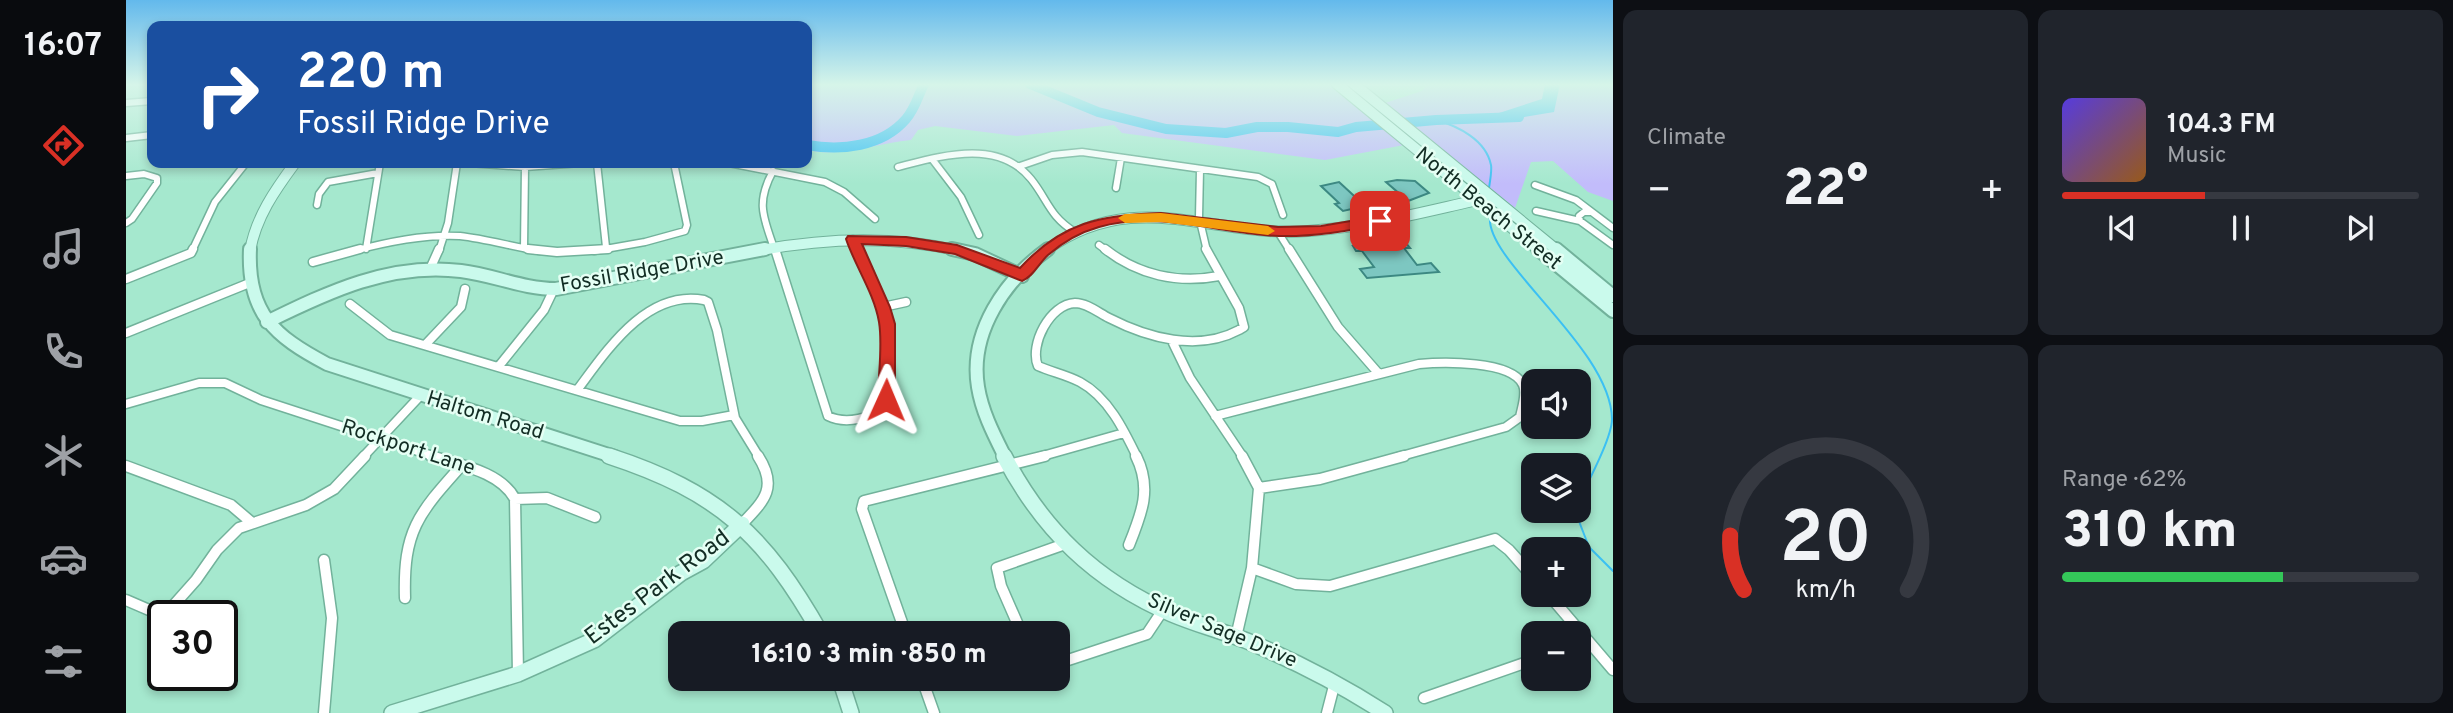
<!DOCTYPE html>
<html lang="en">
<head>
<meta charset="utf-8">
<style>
  :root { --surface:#171b24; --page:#20242c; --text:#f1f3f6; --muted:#9ea1a6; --line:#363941; --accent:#d93025 }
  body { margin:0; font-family:Overpass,sans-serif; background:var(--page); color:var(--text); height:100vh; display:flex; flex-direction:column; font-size:26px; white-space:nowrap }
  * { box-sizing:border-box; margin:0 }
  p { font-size:23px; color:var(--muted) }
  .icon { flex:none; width:38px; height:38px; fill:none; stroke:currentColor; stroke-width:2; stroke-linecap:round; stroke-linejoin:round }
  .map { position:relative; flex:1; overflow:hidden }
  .details { display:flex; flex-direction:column; gap:10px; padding:10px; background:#0d0f14; width:840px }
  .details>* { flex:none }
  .hud { position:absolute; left:21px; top:21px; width:665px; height:147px; border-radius:14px; box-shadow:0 4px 10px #0003; background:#1a4fa0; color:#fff; overflow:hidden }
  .controls { position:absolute; left:1395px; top:369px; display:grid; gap:14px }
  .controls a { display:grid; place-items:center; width:70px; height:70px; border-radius:14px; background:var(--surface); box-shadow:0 4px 10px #0003; font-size:35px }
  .speed { position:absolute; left:21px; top:600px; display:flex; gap:14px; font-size:35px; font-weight:700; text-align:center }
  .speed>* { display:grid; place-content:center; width:91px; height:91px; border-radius:50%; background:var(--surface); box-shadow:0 4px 10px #0003; line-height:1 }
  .speed .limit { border:4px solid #111; border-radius:10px; background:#fff; color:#111 }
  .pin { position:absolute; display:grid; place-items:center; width:60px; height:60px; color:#fff; margin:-30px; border-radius:14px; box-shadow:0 4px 10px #0006 }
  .me { position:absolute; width:77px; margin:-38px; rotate:1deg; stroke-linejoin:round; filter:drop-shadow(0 0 5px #0008) }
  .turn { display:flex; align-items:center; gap:24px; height:147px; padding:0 35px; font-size:32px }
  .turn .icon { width:91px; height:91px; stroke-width:2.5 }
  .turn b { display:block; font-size:49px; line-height:60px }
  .big { font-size:52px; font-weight:800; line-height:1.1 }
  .details .card { flex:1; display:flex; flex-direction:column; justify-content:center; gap:10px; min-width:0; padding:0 24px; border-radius:14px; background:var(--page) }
  .details .dial { align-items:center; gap:0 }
  .dial svg { height:182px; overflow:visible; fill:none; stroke:var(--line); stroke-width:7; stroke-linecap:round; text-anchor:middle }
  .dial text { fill:var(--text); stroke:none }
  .song { display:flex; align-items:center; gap:21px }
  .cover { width:84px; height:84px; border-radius:10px; background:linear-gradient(135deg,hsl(250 70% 55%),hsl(30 70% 35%)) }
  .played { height:7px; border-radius:4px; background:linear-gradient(90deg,var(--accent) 40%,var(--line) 40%) }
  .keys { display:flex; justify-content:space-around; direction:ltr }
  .heat { display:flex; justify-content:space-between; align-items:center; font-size:38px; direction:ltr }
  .charge { height:10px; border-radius:5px; background:linear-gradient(90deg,#34c759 62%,var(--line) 0) }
  .details .tiles { flex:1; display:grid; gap:10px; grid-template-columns:repeat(2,1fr) }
  .trip { position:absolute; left:542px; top:621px; width:402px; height:70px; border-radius:14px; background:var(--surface); box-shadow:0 4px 10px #0003; font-weight:800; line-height:70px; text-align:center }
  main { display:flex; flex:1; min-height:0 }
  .tab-bar { display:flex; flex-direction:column; width:126px; justify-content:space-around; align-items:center; background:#090b0e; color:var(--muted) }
  .tab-bar .icon { width:49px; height:49px }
  .tab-bar .current { color:var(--accent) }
  .tab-bar b { font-size:32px; color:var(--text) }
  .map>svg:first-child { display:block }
  .green { fill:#c2bcfb }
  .water { fill:#3cc0f3 }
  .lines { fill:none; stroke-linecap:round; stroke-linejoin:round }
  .stream { stroke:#3cc0f3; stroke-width:2 }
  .river { stroke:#3cc0f3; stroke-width:10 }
  .building { fill:#7dc7c1; stroke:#3c8882; stroke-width:2 }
  .street-far2-casing { stroke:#72b29b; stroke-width:9 }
  .street-far1-casing { stroke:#72b29b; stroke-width:11 }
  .street-casing { stroke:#72b29b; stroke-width:13 }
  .secondary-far2-casing { stroke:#72b29b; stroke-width:12 }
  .secondary-far1-casing { stroke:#72b29b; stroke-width:16 }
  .secondary-casing { stroke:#72b29b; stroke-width:18 }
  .street-far2 { stroke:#fff; stroke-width:6 }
  .street-far1 { stroke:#fff; stroke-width:8 }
  .street { stroke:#fff; stroke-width:10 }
  .secondary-far2 { stroke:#cafaec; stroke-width:10 }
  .secondary-far1 { stroke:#cafaec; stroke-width:12 }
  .secondary { stroke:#cafaec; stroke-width:15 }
  .route { fill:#d93025; stroke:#8d1f18; stroke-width:2 }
  .slow { fill:#f59e0b }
  .labels { text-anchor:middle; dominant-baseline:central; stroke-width:5; stroke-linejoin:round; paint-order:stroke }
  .street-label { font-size:21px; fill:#122d24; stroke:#e5fff4 }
  .near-street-label { font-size:24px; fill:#122d24; stroke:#e5fff4 }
</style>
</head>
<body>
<main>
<nav class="tab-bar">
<b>16:07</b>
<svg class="icon current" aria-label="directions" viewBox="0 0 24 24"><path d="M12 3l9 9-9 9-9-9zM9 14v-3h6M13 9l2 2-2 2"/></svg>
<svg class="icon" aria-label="music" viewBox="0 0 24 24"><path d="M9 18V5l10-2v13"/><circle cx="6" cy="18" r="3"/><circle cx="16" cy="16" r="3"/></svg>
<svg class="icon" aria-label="phone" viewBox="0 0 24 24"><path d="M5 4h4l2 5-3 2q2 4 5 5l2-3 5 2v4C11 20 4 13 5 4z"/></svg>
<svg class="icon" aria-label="climate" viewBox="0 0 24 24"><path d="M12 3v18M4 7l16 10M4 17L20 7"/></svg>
<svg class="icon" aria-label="car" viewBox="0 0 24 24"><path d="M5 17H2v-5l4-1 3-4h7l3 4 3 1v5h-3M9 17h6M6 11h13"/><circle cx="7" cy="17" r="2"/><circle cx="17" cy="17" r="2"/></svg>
<svg class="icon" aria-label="filters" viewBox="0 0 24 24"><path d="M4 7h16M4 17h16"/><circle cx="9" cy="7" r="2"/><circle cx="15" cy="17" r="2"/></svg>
</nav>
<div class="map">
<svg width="1487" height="713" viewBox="0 0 1487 713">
  <rect width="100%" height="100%" fill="#a5e8ce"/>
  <!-- green -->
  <path class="green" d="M681 84H1205L1278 145 1199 160 996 133 988 125 891 136 809 126 792 130 785 140C750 143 716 158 681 150Z
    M1302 84H1487V201L1462 192 1427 161 1405 162 1389 208 1259 103 1296 91Z"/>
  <!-- water -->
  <path class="water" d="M1419 84H1434L1428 112 1381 120 1373 113 1416 99Z"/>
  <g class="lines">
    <!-- stream -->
    <path class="stream" d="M1310 120C1332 126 1360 140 1365 165 1366 171 1364 181 1363 188
      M1364 217C1359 261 1485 348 1486 419 1486 438 1461 484 1452 503
      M1449 511 1463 547 1487 571"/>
    <!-- river -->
    <path class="river" d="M904 84 972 112 1040 129 1100 133 1131 127H1162L1212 132 1230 127 1310 120 1393 117
      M681 145C715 151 756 147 780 119 789 109 792 96 798 84"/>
  </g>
  <!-- building -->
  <path class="building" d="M1271 180 1289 181 1303 193 1282 201 1260 182Z
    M1213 182 1239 206 1217 211 1209 204 1213 203 1195 186Z
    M1279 242 1284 248H1278L1291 265 1305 263 1313 272 1241 278 1234 269 1248 267 1236 251H1230L1227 246 1246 245 1249 249 1264 248 1261 244Z"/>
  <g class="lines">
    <!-- street-far2 casing -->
    <g class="street-far2-casing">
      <path id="street-far2" d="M0 103 26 101
        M0 138 26 135
        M806 159 835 197 853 235
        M344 163 399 167 454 163
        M471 163 480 247
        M603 163 699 182 718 192 749 219
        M894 166 926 155 956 152 1132 177 1146 184 1157 215
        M772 167C815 156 872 138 905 179 922 200 923 216 949 232
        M1074 170 1073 217 1081 251
        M647 171C629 204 638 218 649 251
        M0 176 18 174 31 178V183L6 219 0 223
        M1409 185 1450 200 1487 228
        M990 188 995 158
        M191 205 193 194 202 182 252 173
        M1410 211 1454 221
        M1465 212H1458L1453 216 1454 221 1487 245
        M1152 232 1164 251
        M727 239 731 251
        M973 245 981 251
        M398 248 399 167
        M240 249 254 163
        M66 251 89 202 120 163
        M227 251C261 242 298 234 334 236 361 239 387 247 414 251
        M313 251 322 223 331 163
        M468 251 519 242 559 231 561 225 548 163"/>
    </g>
    <!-- street-far1 casing -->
    <g class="street-far1-casing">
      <path id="street-far1" d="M402 249 431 252 482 249
        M649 249 702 416C720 425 746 418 761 406L762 334 759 313 730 249
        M979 249C1012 275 1052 284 1093 276
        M1163 249 1212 327 1253 374
        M187 262 234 249
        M304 269 313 249
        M0 279 65 253 67 249
        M224 304 264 335 554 421H576L608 415
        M757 307 780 302
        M0 333 126 282
        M1047 343 1064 378 1117 457
        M299 345 335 307 339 289
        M373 366 418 310 428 289
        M452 389C481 350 521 289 578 300L582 302 591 330 609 418 633 457
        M0 404 73 383H99L135 400 310 457
        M1089 416 1293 364C1316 362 1386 360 1397 385 1401 394 1396 407 1394 417L1380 427 1272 457
        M237 457 294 396
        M913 457 998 433
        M1011 457C998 430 982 397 954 382 941 375 926 372 912 366 903 345 924 304 949 303 961 303 973 313 983 318 1022 338 1072 352 1113 330L1118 327 1113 308 1080 249"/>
    </g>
    <!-- street casing -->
    <g class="street-casing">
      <path id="street" d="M305 456C333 465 374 471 389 499L392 674
        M0 466 105 505 125 522
        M1133 488 1194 479 1278 456
        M389 499 421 498 469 517
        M616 524C639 500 652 487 632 456
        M1003 545C1016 513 1026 488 1010 456
        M198 560 206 618 198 713
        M1126 568 1170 584 1204 586 1369 539 1383 550 1407 577
        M1423 595 1487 670
        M279 598C277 531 292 514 335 466
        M0 600 37 616
        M38 616 70 580 91 550 113 528 180 505 208 489 239 456
        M780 634 736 509 738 501 919 456
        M896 634 875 586 871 568 939 544
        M1110 637 1126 568 1133 488 1116 456
        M933 663 1021 634 1037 610
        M796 679 808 713
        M1298 698 1407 660
        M1201 713 1209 682"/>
    </g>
    <!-- secondary-far2 casing -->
    <g class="secondary-far2-casing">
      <path id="secondary-far2" d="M1211 84 1414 251
        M1228 84 1432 251
        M124 251C130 217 149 190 169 163
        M630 251C698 238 766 235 834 251
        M919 251C1009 185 1085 238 1182 231 1244 227 1304 210 1365 197"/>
    </g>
    <!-- secondary-far1 casing -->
    <g class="secondary-far1-casing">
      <path id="secondary-far1" d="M124 249C121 313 148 336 201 364L489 457
        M826 249 849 254 896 276
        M1412 249 1487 311
        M1430 249 1487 296
        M141 322C202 292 265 262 335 271 368 275 397 289 430 289L639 249
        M879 457C868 435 856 412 852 387 843 332 879 280 922 249"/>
    </g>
    <!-- secondary casing -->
    <g class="secondary-casing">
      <path id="secondary" d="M483 456C593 492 639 535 695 634
        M878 456C916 529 969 581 1046 614 1072 625 1100 632 1126 643 1173 663 1217 686 1259 713
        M714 679 725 713
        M266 713 392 674 468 640 555 573 577 561 616 524"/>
    </g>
    <!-- street-far2 -->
    <use href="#street-far2" class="street-far2"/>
    <!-- street-far1 -->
    <use href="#street-far1" class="street-far1"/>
    <!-- street -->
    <use href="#street" class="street"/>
    <!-- secondary-far2 -->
    <use href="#secondary-far2" class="secondary-far2"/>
    <!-- secondary-far1 -->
    <use href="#secondary-far1" class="secondary-far1"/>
    <!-- secondary -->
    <use href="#secondary" class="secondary"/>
  </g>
  <!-- sky -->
  <linearGradient id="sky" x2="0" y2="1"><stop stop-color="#63b9ec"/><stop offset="0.46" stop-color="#d6f5e9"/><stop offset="1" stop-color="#d6f5e9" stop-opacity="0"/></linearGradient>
  <rect width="1487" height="184" fill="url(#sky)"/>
  <!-- route -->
  <path class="route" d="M1035 213 1152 227 1195 226 1254 216 1260 221 1254 225C1220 231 1187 237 1153 236 1095 234 1031 210 973 227 955 232 936 243 922 255 913 263 907 277 896 281L829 254 780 246 736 244 764 307 769 324V400L766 404H754L752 400C752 375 757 346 753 322 748 293 729 266 720 239L722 236 780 237 831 245 894 268C936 222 975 215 1035 213Z"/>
  <!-- slow -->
  <path class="slow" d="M1035 213 1142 226 1149 231 1142 235 1035 222 999 223 992 218 999 214Z"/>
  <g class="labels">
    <!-- street labels -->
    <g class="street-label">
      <text transform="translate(1362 209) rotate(39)">North Beach Street</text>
      <text transform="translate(516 272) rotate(-10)">Fossil Ridge Drive</text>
      <text transform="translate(359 416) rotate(17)">Haltom Road</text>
      <text transform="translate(282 448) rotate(18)">Rockport Lane</text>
      <text transform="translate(1096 631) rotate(23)">Silver Sage Drive</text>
    </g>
    <!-- near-street labels -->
    <g class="near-street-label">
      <text transform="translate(532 588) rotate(-37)">Estes Park Road</text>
    </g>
  </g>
</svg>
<div class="controls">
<a><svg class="icon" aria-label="sound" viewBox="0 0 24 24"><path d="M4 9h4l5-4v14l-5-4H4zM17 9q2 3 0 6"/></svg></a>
<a><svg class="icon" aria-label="layers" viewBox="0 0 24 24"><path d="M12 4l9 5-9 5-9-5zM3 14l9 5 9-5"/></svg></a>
<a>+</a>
<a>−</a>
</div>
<div class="speed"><div class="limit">30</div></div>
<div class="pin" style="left:1254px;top:221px;background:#d93025"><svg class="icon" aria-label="arrive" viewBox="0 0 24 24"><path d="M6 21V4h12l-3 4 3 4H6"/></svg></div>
<svg class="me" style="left:760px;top:400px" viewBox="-20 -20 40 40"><path d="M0-17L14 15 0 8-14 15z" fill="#d93025" stroke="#fff" stroke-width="4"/></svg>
<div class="trip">16:10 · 3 min · 850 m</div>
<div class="hud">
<div class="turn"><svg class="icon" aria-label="right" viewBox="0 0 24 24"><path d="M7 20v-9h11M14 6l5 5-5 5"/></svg><div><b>220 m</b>Fossil Ridge Drive</div></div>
</div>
</div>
<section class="details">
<div class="tiles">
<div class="card"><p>Climate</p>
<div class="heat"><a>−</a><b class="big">22°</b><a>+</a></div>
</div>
<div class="card">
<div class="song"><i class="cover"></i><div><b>104.3 FM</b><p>Music</p></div></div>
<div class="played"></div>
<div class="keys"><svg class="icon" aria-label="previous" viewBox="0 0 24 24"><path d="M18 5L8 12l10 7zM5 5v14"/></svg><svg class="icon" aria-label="pause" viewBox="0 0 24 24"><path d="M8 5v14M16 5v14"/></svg><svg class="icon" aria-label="next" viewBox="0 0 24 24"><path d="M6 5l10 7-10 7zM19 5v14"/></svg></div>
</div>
<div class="card dial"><svg viewBox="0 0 100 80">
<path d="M14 69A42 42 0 1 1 86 69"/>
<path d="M14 69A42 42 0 0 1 8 45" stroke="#d93025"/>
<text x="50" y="56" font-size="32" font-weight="700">20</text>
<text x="50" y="72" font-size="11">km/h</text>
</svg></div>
<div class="card"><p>Range · 62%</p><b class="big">310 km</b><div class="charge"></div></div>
</div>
</section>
</main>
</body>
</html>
